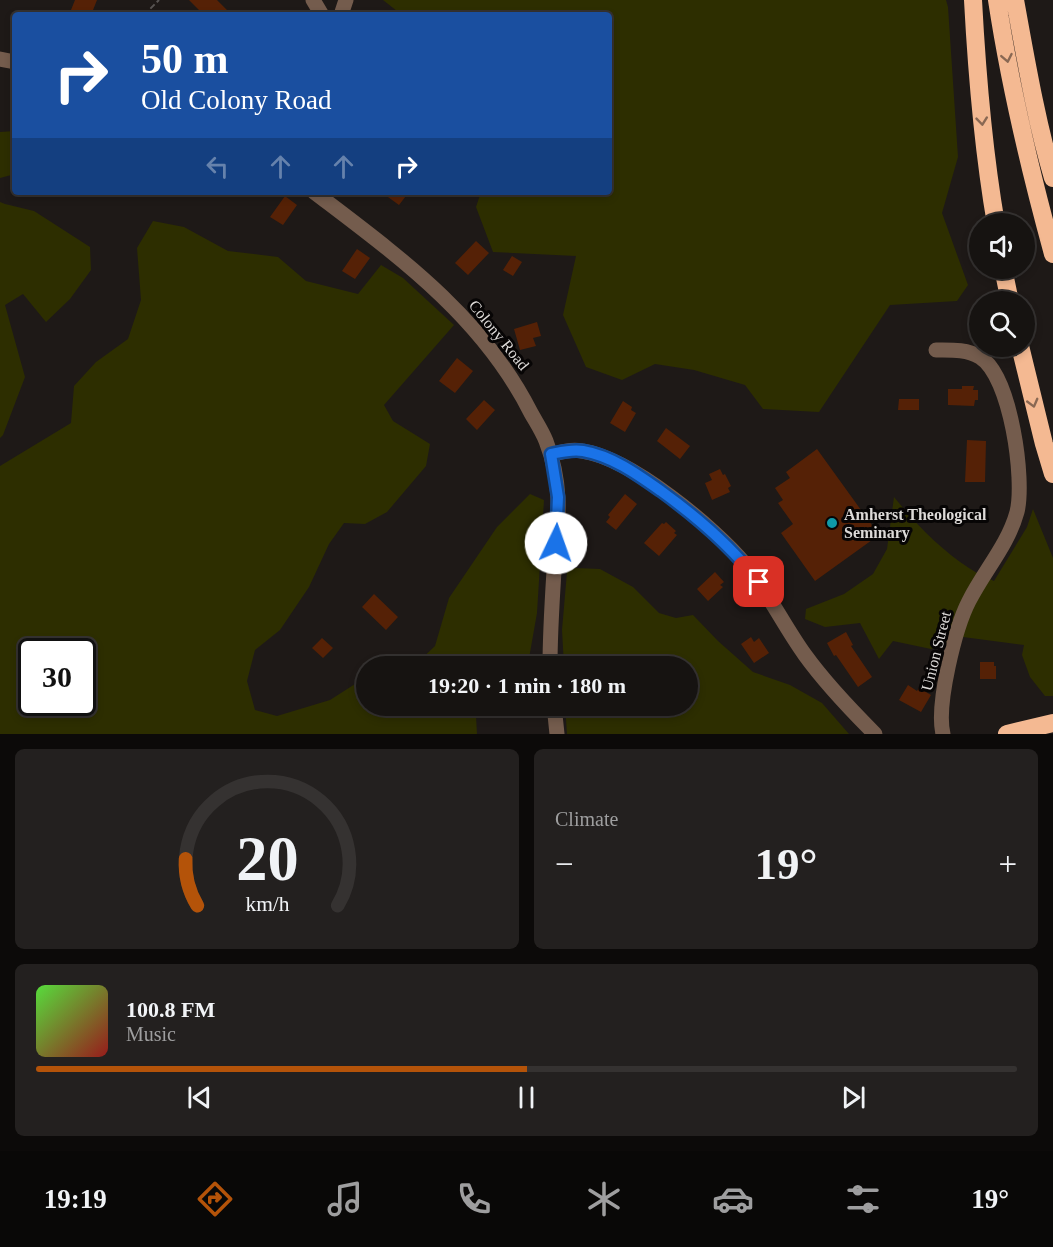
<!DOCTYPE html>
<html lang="en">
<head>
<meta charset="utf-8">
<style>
  :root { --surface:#161311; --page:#23201f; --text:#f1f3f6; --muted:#9e9e9f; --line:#353231; --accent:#b45309 }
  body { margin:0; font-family:"Times New Roman",serif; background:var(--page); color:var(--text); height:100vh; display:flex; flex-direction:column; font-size:22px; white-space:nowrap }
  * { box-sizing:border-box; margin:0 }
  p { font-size:20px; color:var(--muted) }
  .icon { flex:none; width:33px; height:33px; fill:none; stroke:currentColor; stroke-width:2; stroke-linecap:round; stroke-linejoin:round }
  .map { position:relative; height:734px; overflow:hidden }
  .details { display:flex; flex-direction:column; gap:15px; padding:15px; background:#0c0a09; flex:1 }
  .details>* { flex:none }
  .hud { position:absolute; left:12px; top:12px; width:600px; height:183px; border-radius:6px; box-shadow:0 3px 9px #0003,0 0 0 2px var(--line); background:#1a4fa0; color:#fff; overflow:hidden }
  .fabs { position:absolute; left:969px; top:213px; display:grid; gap:12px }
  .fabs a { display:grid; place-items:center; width:66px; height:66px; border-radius:50%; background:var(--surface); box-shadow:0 3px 9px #0003,0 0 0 2px var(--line); font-size:30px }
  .speed { position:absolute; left:18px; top:638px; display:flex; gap:12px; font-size:30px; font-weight:700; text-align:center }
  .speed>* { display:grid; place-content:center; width:78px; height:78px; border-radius:50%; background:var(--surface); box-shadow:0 3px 9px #0003,0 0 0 2px var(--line); line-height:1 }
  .speed .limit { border:3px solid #111; border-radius:9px; background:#fff; color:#111 }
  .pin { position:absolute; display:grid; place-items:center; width:51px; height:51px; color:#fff; margin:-26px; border-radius:12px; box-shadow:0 3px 9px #0006 }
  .me { position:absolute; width:66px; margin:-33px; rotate:3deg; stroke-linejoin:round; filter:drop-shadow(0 0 4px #0008) }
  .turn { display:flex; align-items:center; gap:21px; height:126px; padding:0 30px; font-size:27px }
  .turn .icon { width:78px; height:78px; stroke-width:2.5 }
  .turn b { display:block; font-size:42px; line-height:51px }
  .lanes { display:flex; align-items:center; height:57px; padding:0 30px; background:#0003; justify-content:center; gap:30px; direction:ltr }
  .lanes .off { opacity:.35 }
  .big { font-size:45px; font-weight:800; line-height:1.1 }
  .details .widget { flex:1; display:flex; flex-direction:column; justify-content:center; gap:9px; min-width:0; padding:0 21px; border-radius:9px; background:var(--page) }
  .details .dial { align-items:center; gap:0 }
  .dial svg { height:156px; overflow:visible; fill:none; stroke:var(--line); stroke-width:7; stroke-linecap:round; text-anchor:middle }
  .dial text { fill:var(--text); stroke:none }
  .song { display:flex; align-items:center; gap:18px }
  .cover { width:72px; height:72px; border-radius:9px; background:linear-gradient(135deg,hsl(110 70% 55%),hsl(0 70% 35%)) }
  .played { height:6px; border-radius:3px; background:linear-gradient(90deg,var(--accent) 50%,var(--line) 50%) }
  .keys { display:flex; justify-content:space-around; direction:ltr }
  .heat { display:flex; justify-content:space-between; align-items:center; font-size:33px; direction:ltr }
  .details .tiles { flex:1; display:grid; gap:15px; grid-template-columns:1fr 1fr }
  .widget:last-child { grid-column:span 2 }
  .trip { position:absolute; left:356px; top:656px; width:342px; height:60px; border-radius:30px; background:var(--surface); box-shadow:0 3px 9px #0003,0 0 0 2px var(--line); font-weight:800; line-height:60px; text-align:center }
  .menu { display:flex; height:96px; justify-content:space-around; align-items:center; background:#090807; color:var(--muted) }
  .menu .icon { width:42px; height:42px }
  .menu .on { color:var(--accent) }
  .menu b { font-size:27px; color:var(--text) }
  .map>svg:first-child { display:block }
  .green { fill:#2d2e00; fill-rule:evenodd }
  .building { fill:#552106 }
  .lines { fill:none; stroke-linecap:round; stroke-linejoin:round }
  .path { stroke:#585452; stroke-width:2; stroke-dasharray:6 3; stroke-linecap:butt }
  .minor { stroke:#745c4d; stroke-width:15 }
  .highway { stroke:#f4b992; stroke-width:18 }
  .oneway { stroke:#896853 }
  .route-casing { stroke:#114b97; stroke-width:15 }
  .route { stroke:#1a73e8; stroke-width:10 }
  .culture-dot { fill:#0f9aa8; stroke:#070505; stroke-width:2 }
  .labels { text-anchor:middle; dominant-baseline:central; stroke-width:6; stroke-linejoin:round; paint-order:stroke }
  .street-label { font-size:16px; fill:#dddad8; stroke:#070505 }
  .poi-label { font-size:16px; font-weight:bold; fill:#dddad8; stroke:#070505; text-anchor:start }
</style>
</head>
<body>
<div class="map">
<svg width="1053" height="734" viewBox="0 0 1053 734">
  <rect width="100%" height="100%" fill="#1e1917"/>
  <!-- green -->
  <path class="green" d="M383 0H946L948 7 958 157 942 213 968 285 957 301 890 305 819 412 763 409 745 385 694 370 655 364 622 380 586 367 563 315 576 256 493 252 476 207 481 192H609V15H402Z
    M15 131V174L0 178V132Z
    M0 202 5 204 34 211 90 247 91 270 70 299 46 322 23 294 5 305 25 377 3 435 0 438Z
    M153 221 184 227 228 251 278 257 306 281 358 294 381 265 403 278 454 325 384 405 393 421 430 444 426 466 387 512 365 524 344 523 329 544 309 587 280 630 255 650 247 681 255 710 277 716 330 700 366 677V705H485L476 716 477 734H0V466L71 423 74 386 96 362 128 339 141 300 137 248ZM32 651H82V702H32Z
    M530 494 544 500 537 613 528 664 525 666H397L417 663 435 646 449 598 497 527Z
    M894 497C916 524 940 549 969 568 976 573 985 577 994 581L1027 527 1033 509 1053 558V696H1045L1030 677 1022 655 1024 645 963 637 931 649 893 641 879 659 860 623 825 627 805 619 806 609 844 594 873 574 887 549Z
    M575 568 600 569 633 587 659 613 676 618 693 615 718 641 753 672 790 685 822 703 849 734H567L565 705H687V666H564L562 630 567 572Z"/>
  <!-- building -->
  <path class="building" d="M75 0H97L91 15H69Z
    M189 0H217L232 15H204Z
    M381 192H409L399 205Z
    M285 196 297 205 283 225 270 217Z
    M476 241 489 253 468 275 455 263Z
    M357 249 370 258 355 279 342 271Z
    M512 256 522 262 513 276 503 270Z
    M537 322 541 336 533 338 536 346 520 350 514 329Z
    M457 358 473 371 455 393 439 381Z
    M962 386H974L973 390H978V400H975L974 406 948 405V389H962Z
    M899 399H919V410H898Z
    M484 400 495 410 477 430 466 419Z
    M623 401 632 407 631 410 636 413 625 432 610 423Z
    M666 428 690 446 680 459 657 441Z
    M967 440 986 441 985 482H965Z
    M817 449 879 535 815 581 781 533 793 524 778 503 783 500 775 488 790 478 786 472Z
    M720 469 723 475 725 474 731 486 728 488 730 492 712 500 705 483 712 480 709 474Z
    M625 494 637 504 616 530 606 522 610 517 608 515Z
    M666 522 676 531 674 533 677 535 659 556 644 543 662 523 664 524Z
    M715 572 724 582 720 585 723 587 708 601 697 589Z
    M374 594 398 617 386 630 362 607Z
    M846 632 853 645 851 646 872 677 858 687 836 655 834 656 827 643Z
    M751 637 754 642 759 638 769 653 754 663 741 644Z
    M322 638 333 648 323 658 312 648Z
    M980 662H994V666H996V679H980Z
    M908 685 917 691 919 688 931 695 921 712 899 700Z"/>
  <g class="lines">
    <!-- path -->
    <path class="path" d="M144 15 159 0"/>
    <!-- minor -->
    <path class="minor" d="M313 0 322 15
      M341 15 346 0
      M0 59 15 62
      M314 192C398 256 482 316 531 413 536 422 542 431 546 441 553 459 557 479 558 498 559 523 556 547 554 571 552 603 550 634 550 666
      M936 350C950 350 967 349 980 357 1011 376 1025 480 1017 512 1008 545 984 571 969 601 955 628 936 705 943 734
      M551 455C561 452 571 449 582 451 631 458 714 527 745 564 768 592 784 626 805 655 826 684 850 709 875 734
      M554 705 557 734"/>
    <!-- highway -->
    <path class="highway" d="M973 0C977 75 983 149 996 224
      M997 0C1010 86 1030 170 1053 254
      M1015 0C1026 60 1036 120 1053 178
      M1003 268 1010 302
      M1020 346 1044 444 1053 474
      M1007 734 1053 723"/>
  </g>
  <!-- one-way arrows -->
  <defs><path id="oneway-chevron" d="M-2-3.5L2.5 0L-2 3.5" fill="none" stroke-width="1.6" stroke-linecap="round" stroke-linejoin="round" transform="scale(1.5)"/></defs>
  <g class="oneway">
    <use href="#oneway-chevron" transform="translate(1007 58) rotate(79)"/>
    <use href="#oneway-chevron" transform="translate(982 121) rotate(84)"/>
    <use href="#oneway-chevron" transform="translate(1033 403) rotate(75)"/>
  </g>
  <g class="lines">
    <!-- route casing -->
    <g class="route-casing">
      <path id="route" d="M556 543 558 497 551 454C561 452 572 449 583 451 612 456 637 474 661 491 697 517 731 546 759 582"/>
    </g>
    <!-- route -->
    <use href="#route" class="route"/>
  </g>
  <!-- markers -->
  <circle class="culture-dot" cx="832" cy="523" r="6"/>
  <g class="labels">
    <!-- street labels -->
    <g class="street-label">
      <text transform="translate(499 335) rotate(51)">Colony Road</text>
      <text transform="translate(936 651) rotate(-76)">Union Street</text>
    </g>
    <!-- poi labels -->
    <g class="poi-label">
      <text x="844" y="514">Amherst Theological<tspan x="844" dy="18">Seminary</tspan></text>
    </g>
  </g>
</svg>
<div class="fabs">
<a><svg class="icon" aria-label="sound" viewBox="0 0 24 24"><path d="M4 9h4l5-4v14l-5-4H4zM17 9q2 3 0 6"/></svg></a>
<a><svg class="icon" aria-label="search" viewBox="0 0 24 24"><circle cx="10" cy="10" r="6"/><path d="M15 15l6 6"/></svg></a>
</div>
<div class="speed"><div class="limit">30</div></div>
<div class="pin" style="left:759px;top:582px;background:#d93025"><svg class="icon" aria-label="arrive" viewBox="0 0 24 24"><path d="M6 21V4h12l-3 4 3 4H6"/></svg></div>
<svg class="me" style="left:556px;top:543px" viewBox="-20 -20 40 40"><circle r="19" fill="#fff"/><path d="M0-13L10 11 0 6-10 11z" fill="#1a73e8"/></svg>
<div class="trip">19:20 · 1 min · 180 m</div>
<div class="hud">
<div class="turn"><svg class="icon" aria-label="right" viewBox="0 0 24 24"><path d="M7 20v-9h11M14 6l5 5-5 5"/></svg><div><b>50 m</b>Old Colony Road</div></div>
<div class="lanes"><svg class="icon off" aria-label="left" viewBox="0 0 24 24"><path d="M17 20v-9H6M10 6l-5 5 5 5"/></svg><svg class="icon off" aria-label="ahead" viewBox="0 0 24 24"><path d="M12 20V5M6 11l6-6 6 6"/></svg><svg class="icon off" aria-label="ahead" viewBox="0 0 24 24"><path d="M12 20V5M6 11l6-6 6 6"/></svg><svg class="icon" aria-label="right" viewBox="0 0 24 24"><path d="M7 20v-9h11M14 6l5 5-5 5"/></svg></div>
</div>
</div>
<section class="details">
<div class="tiles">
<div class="widget dial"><svg viewBox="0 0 100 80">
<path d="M14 69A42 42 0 1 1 86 69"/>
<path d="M14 69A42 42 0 0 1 8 45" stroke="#b45309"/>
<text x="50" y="56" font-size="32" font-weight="700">20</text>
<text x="50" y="72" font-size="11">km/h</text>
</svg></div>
<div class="widget"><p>Climate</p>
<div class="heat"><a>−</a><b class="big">19°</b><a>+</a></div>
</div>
<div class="widget">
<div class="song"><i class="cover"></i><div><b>100.8 FM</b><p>Music</p></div></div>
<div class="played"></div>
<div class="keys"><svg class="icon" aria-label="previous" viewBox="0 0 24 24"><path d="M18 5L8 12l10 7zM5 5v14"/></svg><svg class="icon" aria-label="pause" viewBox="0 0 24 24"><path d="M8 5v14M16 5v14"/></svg><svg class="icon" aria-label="next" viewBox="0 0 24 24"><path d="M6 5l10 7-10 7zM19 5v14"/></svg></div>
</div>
</div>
</section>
<nav class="menu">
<b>19:19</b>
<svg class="icon on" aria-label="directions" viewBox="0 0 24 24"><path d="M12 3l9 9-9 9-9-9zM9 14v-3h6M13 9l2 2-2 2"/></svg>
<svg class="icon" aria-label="music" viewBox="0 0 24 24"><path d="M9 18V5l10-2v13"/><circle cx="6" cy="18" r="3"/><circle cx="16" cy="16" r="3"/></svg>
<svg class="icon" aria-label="phone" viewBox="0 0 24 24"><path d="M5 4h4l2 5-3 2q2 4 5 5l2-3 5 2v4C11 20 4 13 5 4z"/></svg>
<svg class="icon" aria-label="climate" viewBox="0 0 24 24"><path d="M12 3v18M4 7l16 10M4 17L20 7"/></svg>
<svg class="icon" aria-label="car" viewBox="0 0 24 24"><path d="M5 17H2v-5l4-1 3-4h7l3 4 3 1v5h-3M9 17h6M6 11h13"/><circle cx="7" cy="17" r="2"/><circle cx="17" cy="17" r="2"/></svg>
<svg class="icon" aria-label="filters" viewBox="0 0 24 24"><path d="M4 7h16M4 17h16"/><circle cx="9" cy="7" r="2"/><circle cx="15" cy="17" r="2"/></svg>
<b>19°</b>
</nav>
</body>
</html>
